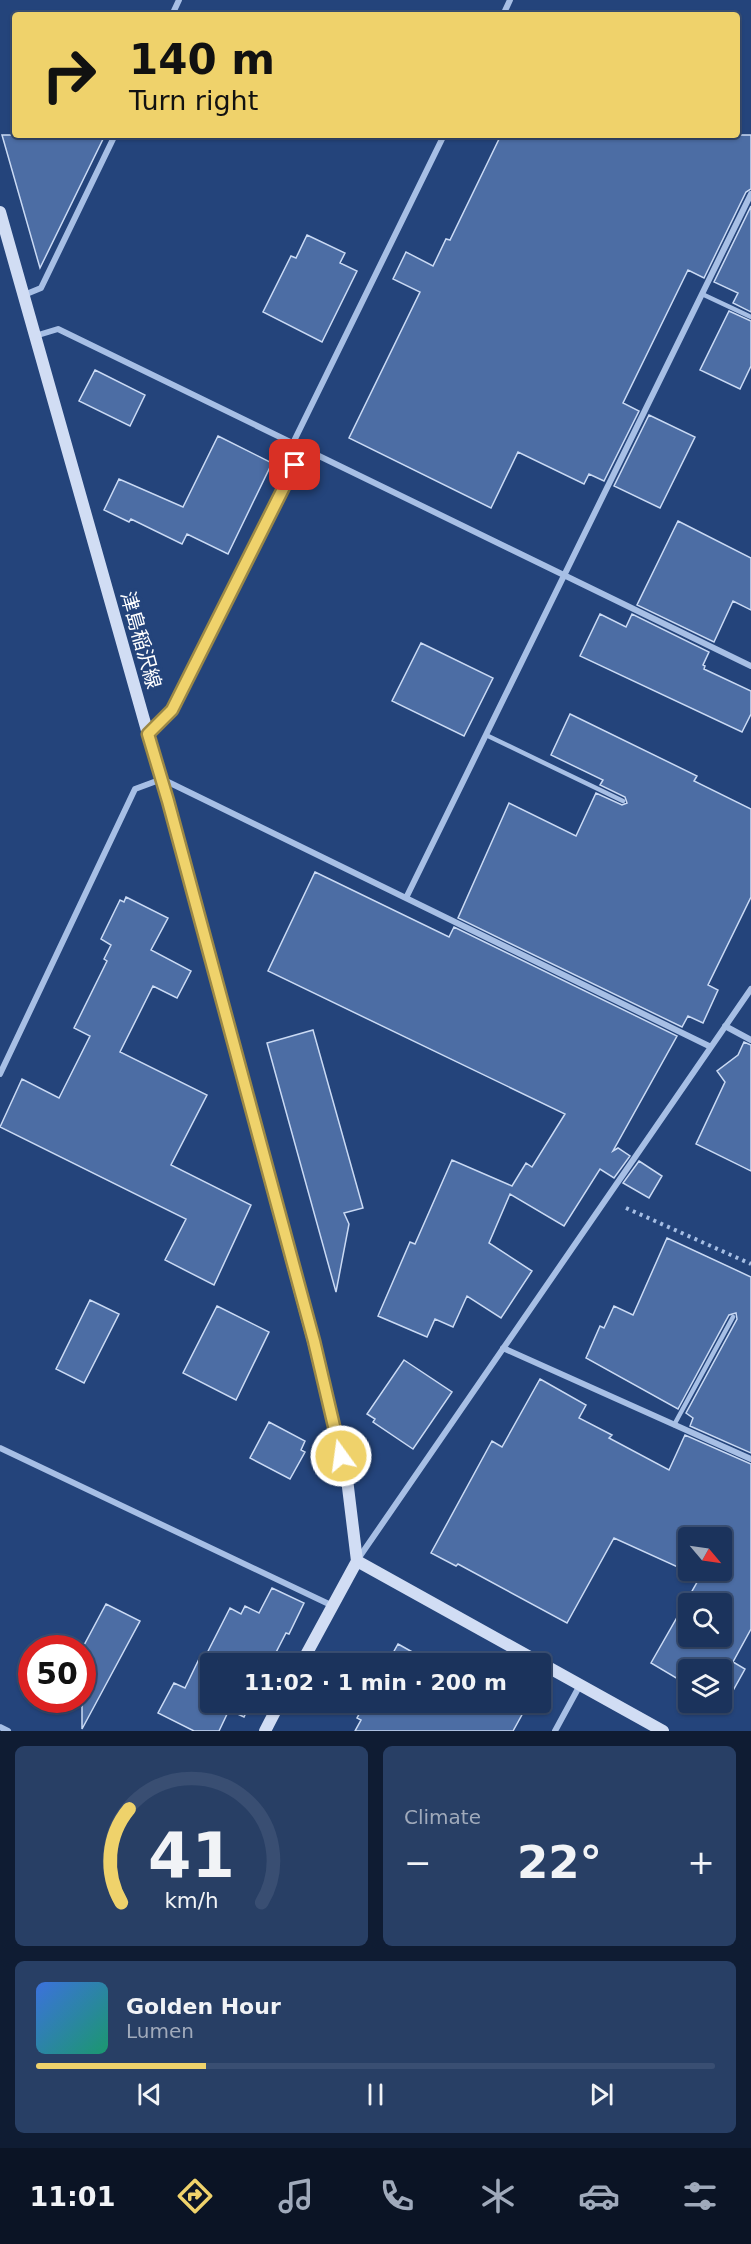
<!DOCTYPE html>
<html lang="en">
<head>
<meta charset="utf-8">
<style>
  :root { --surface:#1b335c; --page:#283f65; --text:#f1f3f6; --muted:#a0aabb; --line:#394e72; --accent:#efd26b }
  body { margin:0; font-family:"DejaVu Sans","Noto Sans JP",sans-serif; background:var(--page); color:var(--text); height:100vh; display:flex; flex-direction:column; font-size:22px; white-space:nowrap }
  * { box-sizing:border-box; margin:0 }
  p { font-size:20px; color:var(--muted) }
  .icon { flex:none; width:33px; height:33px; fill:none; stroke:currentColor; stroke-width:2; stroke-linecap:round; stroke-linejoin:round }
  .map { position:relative; height:1731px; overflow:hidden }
  .drawer { display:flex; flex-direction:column; gap:15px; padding:15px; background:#0f1c33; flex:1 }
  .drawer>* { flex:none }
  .hud { position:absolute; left:12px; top:12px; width:728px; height:126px; border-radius:6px; box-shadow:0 2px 4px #0004,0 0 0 2px var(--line); background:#efd26b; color:#111; overflow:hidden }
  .needle { width:39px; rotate:119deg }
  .controls { position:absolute; left:678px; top:1527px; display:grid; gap:12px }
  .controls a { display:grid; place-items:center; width:54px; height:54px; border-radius:6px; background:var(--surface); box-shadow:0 2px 4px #0004,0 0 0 2px var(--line); font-size:30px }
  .speed { position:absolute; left:18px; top:1635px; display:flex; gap:12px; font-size:30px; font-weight:700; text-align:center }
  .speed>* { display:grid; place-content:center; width:78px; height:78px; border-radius:50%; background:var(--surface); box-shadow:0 2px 4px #0004,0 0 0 2px var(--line); line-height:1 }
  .speed .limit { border:9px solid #d22; background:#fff; color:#111 }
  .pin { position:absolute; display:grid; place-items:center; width:51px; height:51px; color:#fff; margin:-26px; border-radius:12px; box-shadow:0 3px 9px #0006 }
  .me { position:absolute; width:66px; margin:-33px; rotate:346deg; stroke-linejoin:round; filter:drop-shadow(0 0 4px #0008) }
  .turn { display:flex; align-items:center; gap:21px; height:126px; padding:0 18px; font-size:27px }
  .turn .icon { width:78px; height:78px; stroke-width:2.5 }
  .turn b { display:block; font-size:42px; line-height:51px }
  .big { font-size:45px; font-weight:800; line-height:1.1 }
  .drawer .widget { flex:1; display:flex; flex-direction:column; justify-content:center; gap:9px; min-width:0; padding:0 21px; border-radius:9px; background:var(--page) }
  .drawer .dial { align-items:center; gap:0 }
  .dial svg { height:156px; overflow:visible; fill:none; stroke:var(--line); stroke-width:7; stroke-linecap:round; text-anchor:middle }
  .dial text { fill:var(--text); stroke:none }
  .song { display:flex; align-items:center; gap:18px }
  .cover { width:72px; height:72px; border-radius:9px; background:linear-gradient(135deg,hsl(220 70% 55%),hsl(160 70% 35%)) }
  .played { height:6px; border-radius:3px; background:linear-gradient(90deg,var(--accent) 25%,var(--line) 25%) }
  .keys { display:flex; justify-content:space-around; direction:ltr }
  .heat { display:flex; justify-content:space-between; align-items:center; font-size:33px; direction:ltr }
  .drawer .tiles { flex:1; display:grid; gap:15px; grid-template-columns:1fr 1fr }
  .widget:last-child { grid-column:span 2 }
  .trip { position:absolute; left:200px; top:1653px; width:351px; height:60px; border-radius:6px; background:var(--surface); box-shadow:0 2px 4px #0004,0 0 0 2px var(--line); font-weight:800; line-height:60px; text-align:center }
  .tabs { display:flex; height:96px; justify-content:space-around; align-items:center; background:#0b1425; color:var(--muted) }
  .tabs .icon { width:42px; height:42px }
  .tabs .active { color:var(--accent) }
  .tabs b { font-size:27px; color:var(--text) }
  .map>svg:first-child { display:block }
  .building { fill:#4c6da4; stroke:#cadaf4; stroke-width:1.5; fill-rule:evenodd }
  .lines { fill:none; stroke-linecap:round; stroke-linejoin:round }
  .path { stroke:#a7bfe5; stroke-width:4; stroke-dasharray:3 4.5; stroke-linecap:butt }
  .lane { stroke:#a7bfe5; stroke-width:4.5 }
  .street { stroke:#a7bfe5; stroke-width:6 }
  .secondary { stroke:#d1ddf4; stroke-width:12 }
  .route-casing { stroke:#9b8846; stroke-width:15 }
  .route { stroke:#efd26b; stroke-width:10 }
  .labels { text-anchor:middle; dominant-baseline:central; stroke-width:6; stroke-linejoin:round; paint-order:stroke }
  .street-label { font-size:20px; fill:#fff; stroke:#24447b }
</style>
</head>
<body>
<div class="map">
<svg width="751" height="1731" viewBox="0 0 751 1731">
  <rect width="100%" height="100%" fill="#24447b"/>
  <!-- building -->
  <path class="building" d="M2 135H105L40 268Z
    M501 135H751V189L746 192 704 278 688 270 623 403 639 411 604 481 589 474 584 484 518 452 491 508 349 438 420 292 393 279 406 252 433 266 446 239 450 240Z
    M751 206V312L733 303 738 293 714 282Z
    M307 235 345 253 340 263 357 271 322 342 263 312 291 256 296 258Z
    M729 311 751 321V366L740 389 700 370Z
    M95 370 145 395 130 426 79 401Z
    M649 415 695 437 660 508 614 486Z
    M218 436 272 463 228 554 187 534 182 544 131 519 129 522 104 510 119 479 183 507Z
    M678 521 751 558V610L733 601 714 642 637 605Z
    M600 614 626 627 632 614 709 652 703 665 705 666 704 669 751 691V714L742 732 580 656Z
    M421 643 493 678 464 736 392 701Z
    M570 714 697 776 694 781 751 809V897L708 985 718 990 703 1023 688 1016 682 1027 458 918 509 803 576 836 596 793 622 805 627 803 625 797 600 785 603 780 551 755Z
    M315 872 449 937 454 927 677 1036 613 1151 618 1148 630 1156 614 1178 600 1169 564 1226 510 1194 489 1243 532 1271 501 1318 467 1296 453 1327 435 1319 427 1337 378 1316 410 1242 415 1244 452 1160 512 1186 526 1163 532 1167 565 1114 268 971Z
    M126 897 168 918 151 950 191 971 177 998 153 986 120 1052 207 1095 171 1165 251 1205 214 1285 165 1260 186 1219 0 1127 22 1079 59 1098 90 1036 74 1028 107 961 104 959 111 945 101 939 120 900 124 902Z
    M313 1030 363 1208 344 1213 349 1224 336 1292 267 1043Z
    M744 1042 751 1045V1171L696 1144 725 1082 717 1071 738 1055Z
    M639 1161 662 1176 649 1198 623 1183Z
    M667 1238 751 1277V1453L690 1426 693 1418 686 1413 737 1319 736 1313 729 1315 678 1409 586 1358 600 1326 604 1328 614 1306 633 1315Z
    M90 1300 119 1314 84 1383 56 1369Z
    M217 1306 269 1332 236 1400 183 1373Z
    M404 1360 452 1392 413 1449 373 1422 375 1419 367 1414Z
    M540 1379 586 1405 579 1418 612 1435 609 1438 669 1470 685 1435 751 1464V1629L733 1662 745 1669 725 1705 720 1702 722 1670H688V1685L651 1663 700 1577 614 1538 567 1623 458 1564 456 1566 431 1553 492 1441 502 1447ZM688 1538H722V1570H688ZM688 1604H722V1636H688Z
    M269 1422 305 1441 301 1450 305 1452 290 1479 250 1458Z
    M272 1588 304 1603 289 1634 286 1633 270 1664H210V1702H251L244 1717 229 1710 219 1731H194L158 1713 174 1683 185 1688 199 1659 203 1661 230 1608 241 1614 245 1606 259 1613Z
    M106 1604 140 1621 82 1729V1649Z
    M398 1644 434 1664H387Z
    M366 1702H529L513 1731H355L361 1720 357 1718Z"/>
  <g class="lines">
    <!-- path -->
    <path class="path" d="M626 1208 751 1264"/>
    <!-- lane -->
    <path class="lane" d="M702 294 751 317
      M486 735 623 801
      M674 1425 733 1317"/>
    <!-- street -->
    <path class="street" d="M172 15 179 0
      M503 15 510 0
      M24 295 41 288 115 135
      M35 336 58 329 751 666
      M293 443 444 135
      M148 734 172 710 303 448
      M406 898 751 194
      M725 1026 751 1040
      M0 1074 135 789 162 779 711 1047
      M503 1348 751 1459
      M0 1448 333 1606
      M358 1559 751 989
      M0 1727 8 1731
      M555 1731 580 1685"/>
    <!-- secondary -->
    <path class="secondary" d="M0 212 148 734 162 779 313 1341 347 1479 357 1561 301 1664
      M357 1561 663 1731
      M265 1731 280 1702"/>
  </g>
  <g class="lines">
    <!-- route casing -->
    <g class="route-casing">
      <path id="route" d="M295 465 172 710 148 734 168 801 314 1341 341 1456"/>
    </g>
    <!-- route -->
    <use href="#route" class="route"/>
  </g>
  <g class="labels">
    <!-- street labels -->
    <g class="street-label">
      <text transform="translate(141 640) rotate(74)">津島稲沢線</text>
    </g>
  </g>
</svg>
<div class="controls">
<a><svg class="needle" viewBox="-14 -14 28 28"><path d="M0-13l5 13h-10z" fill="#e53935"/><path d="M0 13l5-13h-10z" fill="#a0aabb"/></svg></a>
<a><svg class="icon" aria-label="search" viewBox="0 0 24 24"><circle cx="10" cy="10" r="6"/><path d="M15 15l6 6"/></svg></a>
<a><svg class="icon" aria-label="layers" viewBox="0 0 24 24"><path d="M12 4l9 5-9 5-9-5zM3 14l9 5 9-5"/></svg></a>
</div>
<div class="speed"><div class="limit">50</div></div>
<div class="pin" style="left:295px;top:465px;background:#d93025"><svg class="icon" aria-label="arrive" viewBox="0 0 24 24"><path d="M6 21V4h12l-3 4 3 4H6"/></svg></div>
<svg class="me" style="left:341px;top:1456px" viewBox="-20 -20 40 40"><circle r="17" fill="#efd26b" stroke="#fff" stroke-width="3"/><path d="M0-11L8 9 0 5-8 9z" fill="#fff"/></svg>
<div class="trip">11:02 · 1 min · 200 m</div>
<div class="hud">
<div class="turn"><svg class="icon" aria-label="right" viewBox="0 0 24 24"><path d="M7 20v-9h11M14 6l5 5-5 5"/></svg><div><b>140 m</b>Turn right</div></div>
</div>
</div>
<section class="drawer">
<div class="tiles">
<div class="widget dial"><svg viewBox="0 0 100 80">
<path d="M14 69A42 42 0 1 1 86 69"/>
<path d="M14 69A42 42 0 0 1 18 21" stroke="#efd26b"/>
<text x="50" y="56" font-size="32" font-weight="700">41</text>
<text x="50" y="72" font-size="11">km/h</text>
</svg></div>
<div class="widget"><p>Climate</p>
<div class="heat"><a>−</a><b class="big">22°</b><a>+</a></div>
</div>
<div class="widget">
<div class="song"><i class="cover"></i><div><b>Golden Hour</b><p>Lumen</p></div></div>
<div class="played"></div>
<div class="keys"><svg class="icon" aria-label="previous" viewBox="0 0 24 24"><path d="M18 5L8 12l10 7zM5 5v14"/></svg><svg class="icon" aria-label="pause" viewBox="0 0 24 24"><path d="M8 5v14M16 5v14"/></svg><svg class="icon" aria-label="next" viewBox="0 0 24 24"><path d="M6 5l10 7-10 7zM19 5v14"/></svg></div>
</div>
</div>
</section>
<nav class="tabs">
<b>11:01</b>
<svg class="icon active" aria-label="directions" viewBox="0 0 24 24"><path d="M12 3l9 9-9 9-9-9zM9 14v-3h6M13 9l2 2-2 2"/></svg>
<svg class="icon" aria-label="music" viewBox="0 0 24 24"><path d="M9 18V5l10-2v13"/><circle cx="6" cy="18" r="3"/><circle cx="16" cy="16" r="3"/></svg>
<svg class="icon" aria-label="phone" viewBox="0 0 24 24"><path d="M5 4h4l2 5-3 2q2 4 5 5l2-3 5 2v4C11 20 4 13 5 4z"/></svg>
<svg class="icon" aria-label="climate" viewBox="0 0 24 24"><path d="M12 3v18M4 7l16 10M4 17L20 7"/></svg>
<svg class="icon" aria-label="car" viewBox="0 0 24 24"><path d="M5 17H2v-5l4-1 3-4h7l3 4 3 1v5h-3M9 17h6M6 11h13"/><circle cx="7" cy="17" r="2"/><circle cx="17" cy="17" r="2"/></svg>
<svg class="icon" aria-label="filters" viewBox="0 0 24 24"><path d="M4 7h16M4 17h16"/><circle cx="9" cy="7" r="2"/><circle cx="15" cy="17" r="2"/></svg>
</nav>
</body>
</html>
